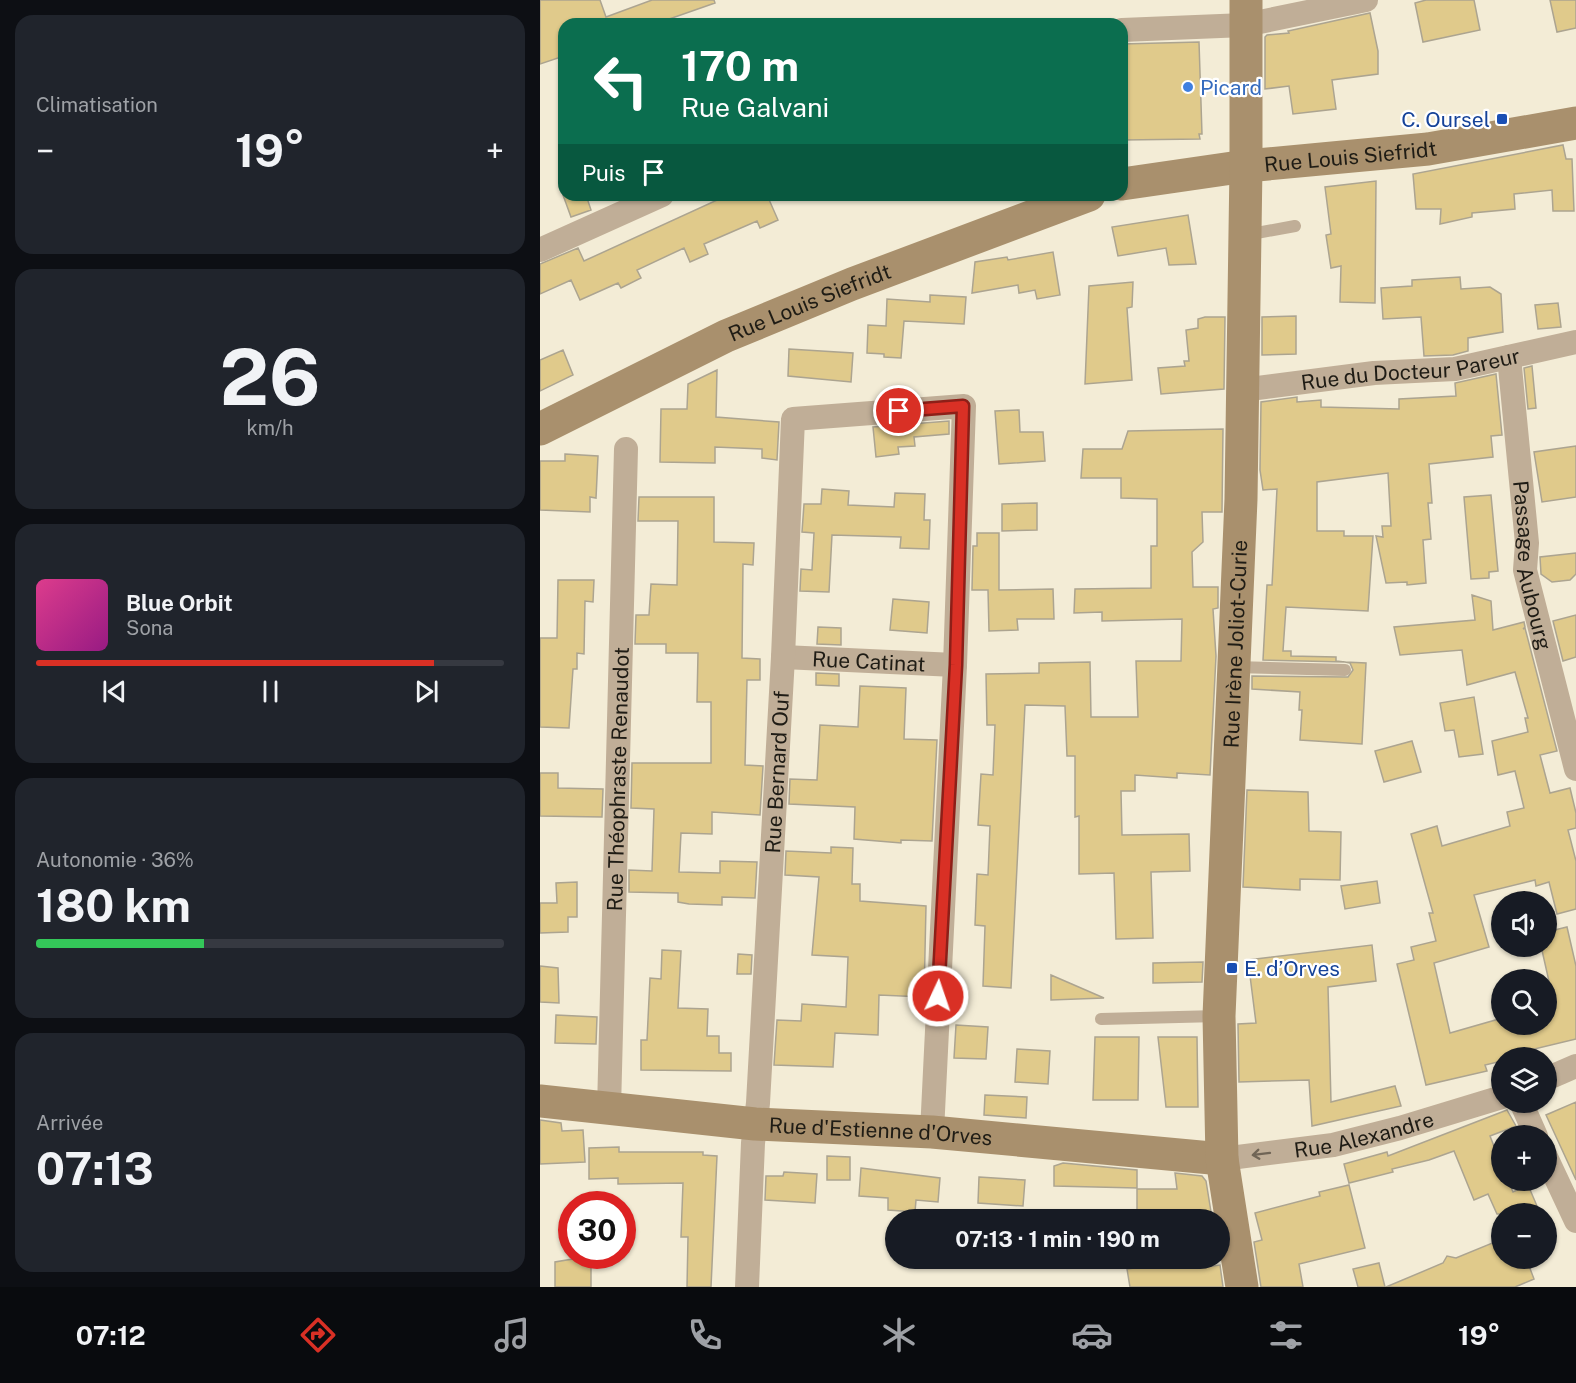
<!DOCTYPE html>
<html lang="fr">
<head>
<meta charset="utf-8">
<style>
  :root { --surface:#171b24; --page:#20242c; --text:#f1f3f6; --muted:#9ea1a6; --line:#363941; --accent:#d93025 }
  body { margin:0; font-family:"Public Sans",sans-serif; background:var(--page); color:var(--text); height:100vh; display:flex; flex-direction:column; font-size:22px; white-space:nowrap }
  * { box-sizing:border-box; margin:0 }
  p { font-size:20px; color:var(--muted) }
  .icon { flex:none; width:33px; height:33px; fill:none; stroke:currentColor; stroke-width:2; stroke-linecap:round; stroke-linejoin:round }
  .map { position:relative; flex:1; overflow:hidden }
  .sheet { display:flex; flex-direction:column; gap:15px; padding:15px; background:#0d0f14; width:540px }
  .sheet>* { flex:none }
  .top-card { position:absolute; left:18px; top:18px; width:570px; height:183px; border-radius:18px; box-shadow:0 2px 4px #0004; background:#0b6e4f; color:#fff; overflow:hidden }
  .controls { position:absolute; left:951px; top:891px; display:grid; gap:12px }
  .controls a { display:grid; place-items:center; width:66px; height:66px; border-radius:50%; background:var(--surface); box-shadow:0 2px 4px #0004; font-size:30px }
  .speed { position:absolute; left:18px; top:1191px; display:flex; gap:12px; font-size:30px; font-weight:700; text-align:center }
  .speed>* { display:grid; place-content:center; width:78px; height:78px; border-radius:50%; background:var(--surface); box-shadow:0 2px 4px #0004; line-height:1 }
  .speed .limit { border:9px solid #d22; background:#fff; color:#111 }
  .pin { position:absolute; display:grid; place-items:center; width:51px; height:51px; color:#fff; margin:-26px; border:3px solid #fff; border-radius:50%; box-shadow:0 2px 6px #0007 }
  .me { position:absolute; width:66px; margin:-33px; rotate:3deg; stroke-linejoin:round; filter:drop-shadow(0 0 4px #0008) }
  .turn { display:flex; align-items:center; gap:21px; height:126px; padding:0 24px; font-size:27px }
  .turn .icon { width:78px; height:78px; stroke-width:2.5 }
  .turn b { display:block; font-size:42px; line-height:51px }
  .then { display:flex; align-items:center; height:57px; padding:0 24px; background:#0003; gap:12px; font-size:22px }
  .big { font-size:45px; font-weight:700; line-height:1.1 }
  .sheet .card { flex:1; display:flex; flex-direction:column; justify-content:center; gap:9px; min-width:0; padding:0 21px; border-radius:18px; background:var(--page) }
  .sheet .dial { align-items:center; gap:0 }
  .dial b { font-size:78px; line-height:1 }
  .song { display:flex; align-items:center; gap:18px }
  .cover { width:72px; height:72px; border-radius:9px; background:linear-gradient(135deg,hsl(330 70% 55%),hsl(310 70% 35%)) }
  .played { height:6px; border-radius:3px; background:linear-gradient(90deg,var(--accent) 85%,var(--line) 85%) }
  .keys { display:flex; justify-content:space-around; direction:ltr }
  .heat { display:flex; justify-content:space-between; align-items:center; font-size:33px; direction:ltr }
  .charge { height:9px; border-radius:4px; background:linear-gradient(90deg,#34c759 36%,var(--line) 0) }
  .trip { position:absolute; left:345px; top:1209px; width:345px; height:60px; border-radius:30px; background:var(--surface); box-shadow:0 2px 4px #0004; font-weight:700; line-height:60px; text-align:center }
  .dock { display:flex; height:96px; justify-content:space-around; align-items:center; background:#090b0e; color:var(--muted) }
  .dock .icon { width:42px; height:42px }
  .dock .active { color:var(--accent) }
  .dock b { font-size:27px; color:var(--text) }
  main { display:flex; flex:1; min-height:0 }
  .map>svg:first-child { display:block }
  .building { fill:#e0ca8b; stroke:#aca490; stroke-width:1.5 }
  .lines { fill:none; stroke-linecap:round; stroke-linejoin:round }
  .lane { stroke:#c0ae97; stroke-width:12 }
  .street { stroke:#c0ae97; stroke-width:24 }
  .secondary { stroke:#a9906d; stroke-width:33 }
  .oneway { stroke:#706556 }
  .route-casing { stroke:#8d1f18; stroke-width:15 }
  .route { stroke:#d93025; stroke-width:10 }
  .shop-dot { fill:#3f7fe0; stroke:#fff; stroke-width:2 }
  .transit-dot { fill:#1a4fb4; stroke:#fff; stroke-width:2 }
  .labels { text-anchor:middle; dominant-baseline:central; stroke-width:4.5; stroke-linejoin:round; paint-order:stroke }
  .shop-label { font-size:21px; fill:#366cbe; stroke:#fff; text-anchor:start }
  .transit-label { font-size:21px; fill:#164399; stroke:#fff; text-anchor:end }
  .street-label { font-size:21px; fill:#1f1c15; stroke:#fff }
</style>
</head>
<body>
<main>
<section class="sheet">
<div class="card"><p>Climatisation</p>
<div class="heat"><a>−</a><b class="big">19°</b><a>+</a></div>
</div>
<div class="card dial"><b>26</b><p>km/h</p></div>
<div class="card">
<div class="song"><i class="cover"></i><div><b>Blue Orbit</b><p>Sona</p></div></div>
<div class="played"></div>
<div class="keys"><svg class="icon" aria-label="previous" viewBox="0 0 24 24"><path d="M18 5L8 12l10 7zM5 5v14"/></svg><svg class="icon" aria-label="pause" viewBox="0 0 24 24"><path d="M8 5v14M16 5v14"/></svg><svg class="icon" aria-label="next" viewBox="0 0 24 24"><path d="M6 5l10 7-10 7zM19 5v14"/></svg></div>
</div>
<div class="card"><p>Autonomie · 36%</p><b class="big">180 km</b><div class="charge"></div></div>
<div class="card"><p>Arrivée</p><b class="big">07:13</b></div>
</section>
<div class="map">
<svg width="1036" height="1287" viewBox="0 0 1036 1287">
  <rect width="100%" height="100%" fill="#f3ecd6"/>
  <!-- building -->
  <path class="building" d="M0 0H60L66 17 112 0H174L175 3 115 24H24V56L0 64Z
    M886 0H934L940 30 883 42 875 3Z
    M1010 0H1036V28L1017 32Z
    M830 13 838 51V74L792 80 796 109 753 114 749 86 725 89V37L727 35 749 33 748 31Z
    M659 42 662 134H659L660 139 582 140V44Z
    M1023 145 1026 159H1032L1034 211H1013L1012 190 974 194 975 209 932 213V217L900 224 901 209H876L873 174Z
    M836 181 835 303 800 302 801 266 791 268 786 235 791 234 785 187Z
    M23 195H46L51 210 31 217Z
    M188 195H227L238 220 220 228 217 221 164 244 168 254 150 262 144 248 97 270 101 278 81 288 78 283 40 300 31 280 0 294V264L38 248 44 261Z
    M648 215 656 264 629 265 626 248 578 256 572 227Z
    M513 252 520 295 497 299 495 290 479 293 478 285 432 293 435 262 467 257 468 260Z
    M920 277 921 289 950 287 961 294 963 332 928 338V351L913 355 884 356 881 317 843 319 841 288 872 286V280Z
    M593 282 592 307 587 308 592 380 545 384 549 286Z
    M390 295 426 297 424 324 364 321 361 358 344 357V354L327 353 328 325 346 326 347 299 390 302Z
    M1018 303 1021 327 998 329 995 305Z
    M756 316V354L722 355V317Z
    M665 317H685L684 389 621 394 618 368 645 366 644 361H649L646 330 658 328V319Z
    M249 349 313 353 311 382 248 376Z
    M23 350 33 375 0 391V360Z
    M992 366 996 408 988 409 984 368Z
    M177 370 176 417 239 422 237 460 222 458V449L175 447V463L120 462 121 409H147L148 384Z
    M956 374 962 435 951 436 953 457 889 464 892 503H888L891 539 883 540 886 583 867 585V582L846 583 836 536 843 537 842 526H851L848 473 777 482V531H804V536H833L828 611 746 607 743 651H751V656L796 657V661L805 662 723 660 727 585H732L737 489 723 490 720 470 721 402 757 397V402L781 400V407L859 409V399L916 396 915 383Z
    M479 410 480 432H503L505 461 459 464 455 411Z
    M409 421V434L374 437 375 446 358 447 359 454 336 457 333 427Z
    M683 429 682 512H662L663 542 652 552 653 587H678V608L673 609 676 656 670 775 637 773V778L595 775V791H581L582 835 649 834 650 871 611 872 613 938 576 939 574 873 539 874V816L535 817V756H527L525 706 485 705 471 988 443 986 445 926 435 925 437 874 448 875 450 826 438 825 441 774 453 775 455 725H447L446 674 499 673V663L550 662 551 717H598L596 661H641L642 619 562 621V612L534 613 535 589 611 588V546H617V499L581 498V478H541L543 449H582L588 431Z
    M1036 446V497L1002 502 994 452Z
    M25 454 58 456 56 498 50 497V512L0 510V461H25Z
    M282 489 309 491 308 505 354 507 355 493 385 494 384 520H390L389 549 360 548 361 537 292 535 289 592 260 591 261 569 272 570 274 533 262 532 264 504H281Z
    M951 495 958 571 949 572V578L931 579 924 497Z
    M99 497H174V542L214 543 213 565 203 564 202 658 220 659V680H207L205 765 223 766 220 815 172 812V834L141 833 139 872 180 873V861L217 862 215 898 182 897V905L149 904 138 902V893L89 892V870L112 871 114 809 91 808 92 763H171V702H157L158 653H126V644H95L96 615H109L111 584 137 585 138 521H98Z
    M497 503V530L462 531V504Z
    M437 533H459V590L513 589 514 619H477L478 630 449 631 448 590H432L433 546H437Z
    M1036 553V574L1030 580 1012 582 1001 574 1000 557Z
    M18 580H54L53 602 45 601 44 654 37 653V669H33L29 728 0 727V638H17Z
    M932 595 951 601 953 630 984 622 985 627 983 629 985 628 1017 751 1000 755 1010 793 1030 788 1036 813V828L1028 830 1036 861V909L1017 914 1009 882 996 886 995 880 934 895 949 947 894 963 910 1033 959 1019 961 1024H1006V1001L1013 999 1001 946H1006V932L1027 927 1036 966V1039L969 1055 970 1058H962V1061L945 1065 947 1071 886 1085 857 964 874 960 871 947 896 941 889 913H893L871 834 897 826 902 846 970 826 967 812 984 808 975 771 958 775 952 741 988 732 985 718H988L975 672 927 685 922 650 860 655 854 627 935 620Z
    M353 599 389 602 387 633 350 630Z
    M1036 615V657L1023 661 1013 621Z
    M278 627 301 628V645L277 644Z
    M805 662 826 663 822 744 760 740 762 710H759L760 692 712 689V676L808 677 813 670 810 663Z
    M276 673 299 674V686L276 685Z
    M320 686 366 688 364 739 397 740 392 841 361 840V843L314 839 315 807 249 804 250 779 277 780 280 725 318 727Z
    M934 697 943 754 919 757 914 730 905 731 900 703Z
    M872 741 881 772 844 782 835 751Z
    M0 773H18V788L63 789 62 817 0 816Z
    M707 790 768 792 769 831 801 832 800 880 760 879V890L703 887Z
    M291 847 313 848 312 884H320V901L386 906 384 997 339 995 338 1035 295 1033 293 1067 234 1065 237 1020 261 1021 262 1004 306 1007 308 957 272 955 279 877 245 875 246 851 291 853Z
    M837 881 840 903 805 909 801 886Z
    M37 882V917H28V932L0 933V903H17L16 883Z
    M832 945 836 981 788 987 791 1102 855 1086 861 1106 772 1126 769 1080 699 1082 698 1024 716 1023 708 960Z
    M122 950 141 951 138 1008 168 1009 167 1036H179V1053H191V1071L101 1070V1040H107L110 978 121 979Z
    M198 954 212 955 211 974H197Z
    M663 962 662 982 613 983V963Z
    M0 966 18 968 19 1003 0 1002Z
    M511 975 564 998 511 1000Z
    M16 1015 57 1017 56 1044 15 1043Z
    M416 1025 448 1027 446 1059 414 1058Z
    M555 1037H599L598 1100H553Z
    M618 1037H657L658 1107H626Z
    M477 1049 510 1051 508 1084 475 1082Z
    M445 1095 487 1097 486 1118 444 1115Z
    M1036 1102V1180L1006 1115Z
    M967 1110 976 1126 950 1136 962 1167V1180H968L973 1192 988 1185 997 1206 979 1214H957L948 1194 934 1200 914 1151 889 1160 852 1169 853 1172 809 1183 804 1164 847 1152 848 1156Z
    M0 1120 21 1123 22 1131 43 1130 45 1162 0 1164Z
    M79 1147V1152H163V1155L177 1156 171 1287H147L148 1237H141L143 1183 78 1184V1178L49 1179V1148Z
    M287 1156 310 1157V1180H287Z
    M523 1163 597 1170V1188L514 1186V1166Z
    M321 1168 400 1178 398 1202 376 1200 375 1212 348 1210V1198L319 1196Z
    M244 1172 277 1174 275 1203 225 1200 226 1176H243Z
    M635 1173 662 1176 666 1181 672 1218 654 1220 652 1210 597 1219V1189H637Z
    M439 1177 485 1180 483 1206 438 1203Z
    M809 1185 825 1248 759 1264 763 1287H721L714 1242 722 1240 715 1213 780 1196 779 1192Z
    M962 1239V1258H986L994 1279 975 1287H846L903 1263 907 1256 916 1258Z
    M51 1256V1287H15V1262Z
    M639 1258H658L659 1268 680 1265 683 1287H590L587 1269 640 1262Z
    M839 1263 845 1287H818L813 1269Z"/>
  <g class="lines">
    <!-- lane -->
    <path class="lane" d="M706 235 755 226
      M695 667 805 670
      M561 1019 678 1016"/>
    <!-- street -->
    <g class="street">
      <path d="M582 30 705 25 826 0"/>
      <path d="M0 250 122 195"/>
      <path id="s1" d="M969 357 987 543 985 570 1036 769"/>
      <path id="s2" d="M702 390 834 373 915 369 1036 342"/>
      <path id="s3" d="M243 657 415 665"/>
      <path d="M1006 1079 1036 1066"/>
      <path d="M981 1102 996 1136"/>
      <path id="s4" d="M69 1109 86 449"/>
      <path d="M1006 1157 1036 1221"/>
      <path id="s5" d="M682 1159 793 1145 860 1128 962 1097"/>
      <path id="s6" d="M207 1287 213 1143 218 1103 243 657 253 419 424 406 415 665 392 1132"/>
    </g>
    <!-- secondary -->
    <g class="secondary">
      <path id="s7" d="M582 184 706 166 888 149 1036 123"/>
      <path id="s8" d="M0 429 186 336 312 284 549 195"/>
      <path id="s9" d="M0 1101 215 1124 392 1132 682 1159"/>
      <path id="s10" d="M702 1287 682 1159 679 1016 701 499 706 166V0"/>
    </g>
  </g>
  <!-- one-way arrows -->
  <defs><path id="oneway-shaft" d="M-6 0H5M1.5-3L5.5 0L1.5 3" fill="none" stroke-width="1.6" stroke-linecap="round" stroke-linejoin="round" transform="scale(1.5)"/></defs>
  <use class="oneway" href="#oneway-shaft" transform="translate(721 1154) rotate(173)"/>
  <g class="lines">
    <!-- route casing -->
    <g class="route-casing">
      <path id="route" d="M359 411 423 406 416 665 398 996"/>
    </g>
    <!-- route -->
    <use href="#route" class="route"/>
  </g>
  <!-- markers -->
  <circle class="shop-dot" cx="648" cy="87" r="6"/>
  <g class="transit-dot">
    <rect x="956" y="113" width="12" height="12" rx="3"/>
    <rect x="686" y="962" width="12" height="12" rx="3"/>
  </g>
  <g class="labels">
    <!-- shop labels -->
    <g class="shop-label">
      <text x="660" y="87">Picard</text>
    </g>
    <!-- transit labels -->
    <g class="transit-label">
      <text x="950" y="119">C. Oursel</text>
      <text x="704" y="968" text-anchor="start">E. d’Orves</text>
    </g>
    <!-- street labels -->
    <g class="street-label">
      <text stroke="none"><textPath href="#s7" startOffset="230">Rue Louis Siefridt</textPath></text>
      <text stroke="none"><textPath href="#s8" startOffset="298">Rue Louis Siefridt</textPath></text>
      <text stroke="none"><textPath href="#s2" startOffset="170">Rue du Docteur Pareur</textPath></text>
      <text stroke="none"><textPath href="#s1" startOffset="210">Passage Aubourg</textPath></text>
      <text stroke="none"><textPath href="#s10" startOffset="645">Rue Irène Joliot-Curie</textPath></text>
      <text stroke="none"><textPath href="#s3" startOffset="86">Rue Catinat</textPath></text>
      <text stroke="none"><textPath href="#s6" startOffset="516">Rue Bernard Ouf</textPath></text>
      <text stroke="none"><textPath href="#s4" startOffset="330">Rue Théophraste Renaudot</textPath></text>
      <text stroke="none"><textPath href="#s9" startOffset="342">Rue d'Estienne d'Orves</textPath></text>
      <text stroke="none"><textPath href="#s5" startOffset="144">Rue Alexandre</textPath></text>
    </g>
  </g>
</svg>
<div class="controls">
<a><svg class="icon" aria-label="sound" viewBox="0 0 24 24"><path d="M4 9h4l5-4v14l-5-4H4zM17 9q2 3 0 6"/></svg></a>
<a><svg class="icon" aria-label="search" viewBox="0 0 24 24"><circle cx="10" cy="10" r="6"/><path d="M15 15l6 6"/></svg></a>
<a><svg class="icon" aria-label="layers" viewBox="0 0 24 24"><path d="M12 4l9 5-9 5-9-5zM3 14l9 5 9-5"/></svg></a>
<a>+</a>
<a>−</a>
</div>
<div class="speed"><div class="limit">30</div></div>
<div class="pin" style="left:359px;top:411px;background:#d93025"><svg class="icon" aria-label="arrive" viewBox="0 0 24 24"><path d="M6 21V4h12l-3 4 3 4H6"/></svg></div>
<svg class="me" style="left:398px;top:996px" viewBox="-20 -20 40 40"><circle r="17" fill="#d93025" stroke="#fff" stroke-width="3"/><path d="M0-11L8 9 0 5-8 9z" fill="#fff"/></svg>
<div class="trip">07:13 · 1 min · 190 m</div>
<div class="top-card">
<div class="turn"><svg class="icon" aria-label="left" viewBox="0 0 24 24"><path d="M17 20v-9H6M10 6l-5 5 5 5"/></svg><div><b>170 m</b>Rue Galvani</div></div>
<div class="then">Puis<svg class="icon" aria-label="arrive" viewBox="0 0 24 24"><path d="M6 21V4h12l-3 4 3 4H6"/></svg></div>
</div>
</div>
</main>
<nav class="dock">
<b>07:12</b>
<svg class="icon active" aria-label="directions" viewBox="0 0 24 24"><path d="M12 3l9 9-9 9-9-9zM9 14v-3h6M13 9l2 2-2 2"/></svg>
<svg class="icon" aria-label="music" viewBox="0 0 24 24"><path d="M9 18V5l10-2v13"/><circle cx="6" cy="18" r="3"/><circle cx="16" cy="16" r="3"/></svg>
<svg class="icon" aria-label="phone" viewBox="0 0 24 24"><path d="M5 4h4l2 5-3 2q2 4 5 5l2-3 5 2v4C11 20 4 13 5 4z"/></svg>
<svg class="icon" aria-label="climate" viewBox="0 0 24 24"><path d="M12 3v18M4 7l16 10M4 17L20 7"/></svg>
<svg class="icon" aria-label="car" viewBox="0 0 24 24"><path d="M5 17H2v-5l4-1 3-4h7l3 4 3 1v5h-3M9 17h6M6 11h13"/><circle cx="7" cy="17" r="2"/><circle cx="17" cy="17" r="2"/></svg>
<svg class="icon" aria-label="filters" viewBox="0 0 24 24"><path d="M4 7h16M4 17h16"/><circle cx="9" cy="7" r="2"/><circle cx="15" cy="17" r="2"/></svg>
<b>19°</b>
</nav>
</body>
</html>
